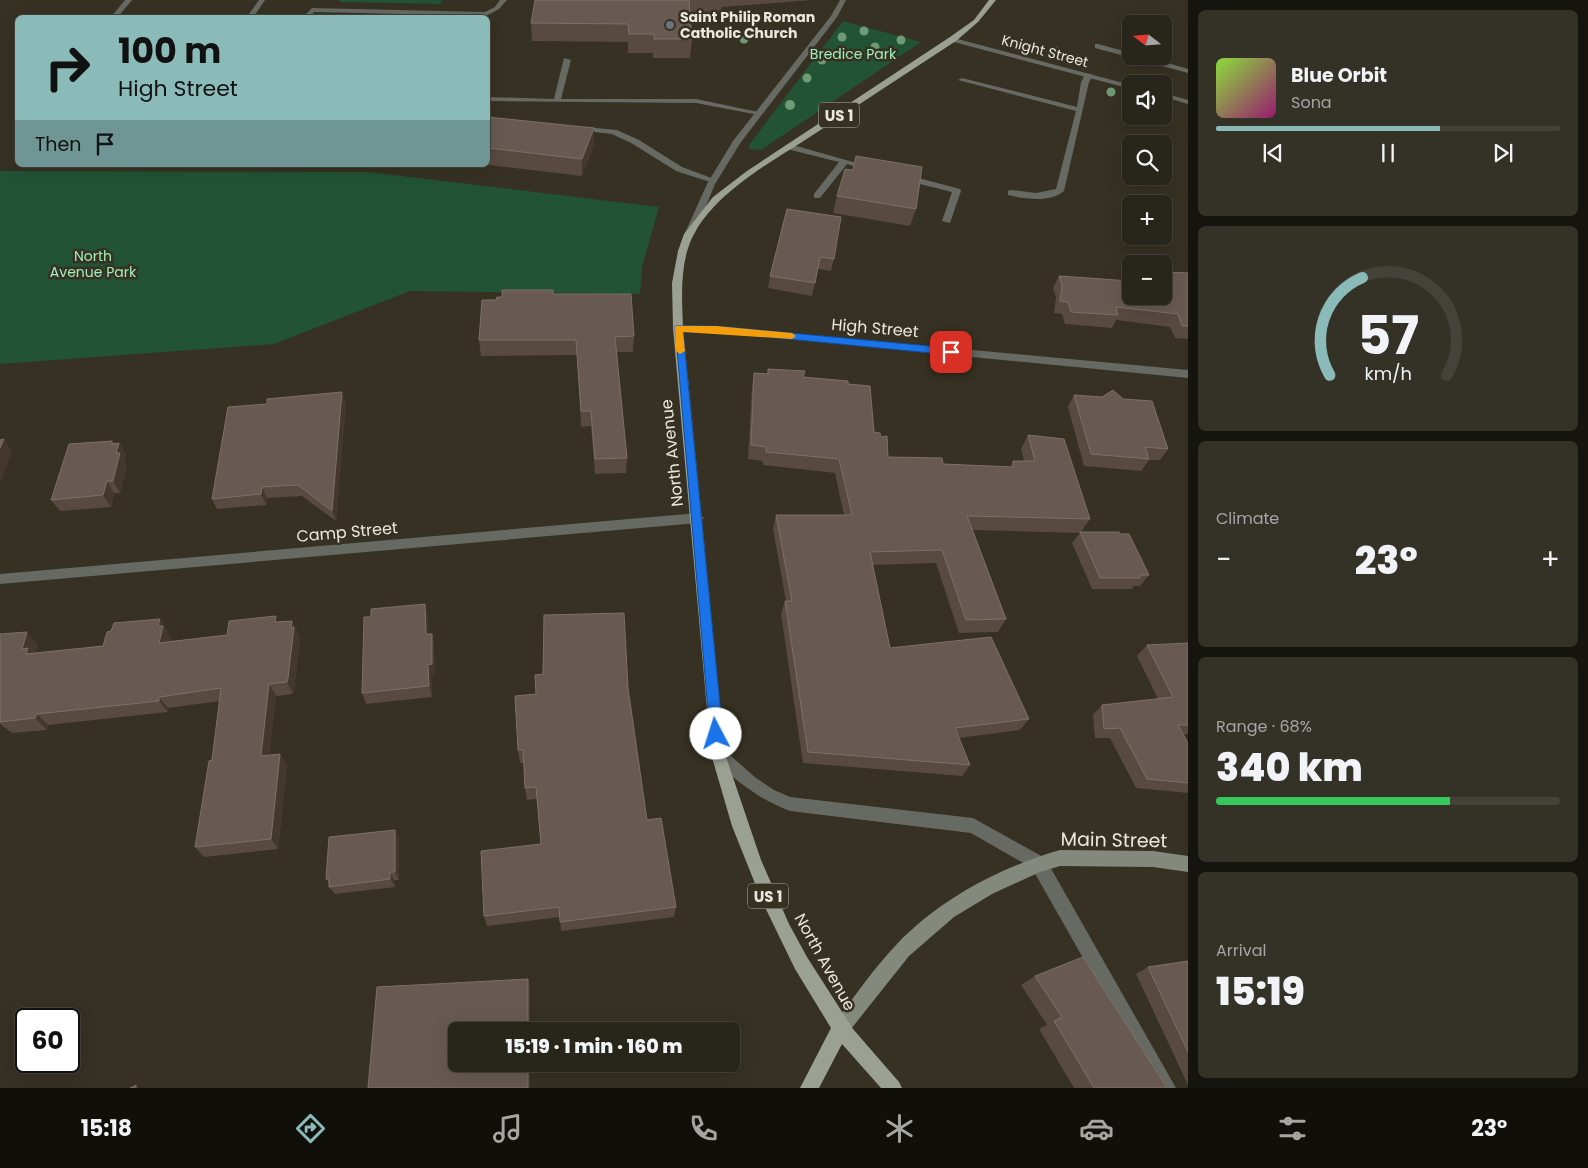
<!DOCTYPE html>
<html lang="en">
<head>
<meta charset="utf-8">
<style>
  :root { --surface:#28251a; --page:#343127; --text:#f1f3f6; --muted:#a5a5a2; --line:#444239; --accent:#8bbbb9 }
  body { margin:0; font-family:Poppins,sans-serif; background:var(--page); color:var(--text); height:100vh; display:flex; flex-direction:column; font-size:19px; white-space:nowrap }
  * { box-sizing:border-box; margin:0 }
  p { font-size:16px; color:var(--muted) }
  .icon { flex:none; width:28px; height:28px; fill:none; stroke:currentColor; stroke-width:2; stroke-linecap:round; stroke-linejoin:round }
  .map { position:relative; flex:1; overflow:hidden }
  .panel { display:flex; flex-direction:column; gap:10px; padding:10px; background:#16140e; width:400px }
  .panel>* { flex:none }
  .hud { position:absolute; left:15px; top:15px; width:475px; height:152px; border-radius:8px; box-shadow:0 5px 20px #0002,0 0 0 1px var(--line); background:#8bbbb9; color:#111; overflow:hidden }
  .needle { width:32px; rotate:287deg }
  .fabs { position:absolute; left:1122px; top:15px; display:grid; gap:10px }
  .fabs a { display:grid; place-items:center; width:50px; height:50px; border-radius:8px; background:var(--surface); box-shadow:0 5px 20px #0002,0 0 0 1px var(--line); font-size:25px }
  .speed { position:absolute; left:15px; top:1008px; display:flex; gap:10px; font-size:25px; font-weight:700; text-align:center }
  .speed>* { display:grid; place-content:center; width:65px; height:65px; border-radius:50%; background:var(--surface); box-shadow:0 5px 20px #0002,0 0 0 1px var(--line); line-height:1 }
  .speed .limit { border:2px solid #111; border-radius:8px; background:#fff; color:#111 }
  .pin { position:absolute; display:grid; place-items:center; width:42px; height:42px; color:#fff; margin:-21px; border-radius:10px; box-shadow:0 2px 8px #0006 }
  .me { position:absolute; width:55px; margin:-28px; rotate:355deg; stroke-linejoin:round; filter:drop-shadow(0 0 4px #0008) }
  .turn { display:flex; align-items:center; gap:18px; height:105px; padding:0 20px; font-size:22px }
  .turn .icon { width:65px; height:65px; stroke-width:2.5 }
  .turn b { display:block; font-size:35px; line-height:42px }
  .then { display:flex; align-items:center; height:48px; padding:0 20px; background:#0003; gap:10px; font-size:19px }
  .big { font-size:38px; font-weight:800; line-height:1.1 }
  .panel .card { flex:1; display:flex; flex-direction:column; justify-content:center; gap:8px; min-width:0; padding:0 18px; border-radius:8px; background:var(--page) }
  .panel .dial { align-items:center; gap:0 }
  .dial svg { height:130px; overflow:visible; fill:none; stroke:var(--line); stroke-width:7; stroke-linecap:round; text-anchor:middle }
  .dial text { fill:var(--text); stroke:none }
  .song { display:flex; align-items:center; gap:15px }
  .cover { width:60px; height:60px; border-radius:8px; background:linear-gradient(135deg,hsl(90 70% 55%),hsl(320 70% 35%)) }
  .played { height:5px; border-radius:2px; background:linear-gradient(90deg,var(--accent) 65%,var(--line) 65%) }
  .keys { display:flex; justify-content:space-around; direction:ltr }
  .heat { display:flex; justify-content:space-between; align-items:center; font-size:28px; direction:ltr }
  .charge { height:8px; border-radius:4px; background:linear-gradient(90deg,#34c759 68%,var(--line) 0) }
  .trip { position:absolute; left:448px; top:1022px; width:292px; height:50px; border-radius:8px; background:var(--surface); box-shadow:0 5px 20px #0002,0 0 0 1px var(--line); font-weight:800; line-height:50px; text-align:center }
  .menu { display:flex; height:80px; justify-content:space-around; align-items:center; background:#100f0a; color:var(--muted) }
  .menu .icon { width:35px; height:35px }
  .menu .active { color:var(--accent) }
  .menu b { font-size:22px; color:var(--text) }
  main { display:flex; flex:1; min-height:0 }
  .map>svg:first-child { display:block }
  .green { fill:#225335 }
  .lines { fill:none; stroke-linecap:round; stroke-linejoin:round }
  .lane { fill:#666a63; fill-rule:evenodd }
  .street { fill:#666a63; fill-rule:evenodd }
  .secondary { fill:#84897e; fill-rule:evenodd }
  .primary { fill:#9aa193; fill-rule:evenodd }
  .tree { fill:#6f9a76 }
  .wall { fill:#584941 }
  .shaded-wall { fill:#44382d }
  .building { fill:#685a52; stroke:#7c7067 }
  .route { fill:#1a73e8; stroke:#114b97 }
  .slow { fill:#f59e0b }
  .worship-dot { fill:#6b7280; stroke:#363122; stroke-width:2 }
  .labels { text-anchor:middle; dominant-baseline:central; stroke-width:5; stroke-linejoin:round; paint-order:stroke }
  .far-poi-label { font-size:14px; font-weight:bold; fill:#eae7dd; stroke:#363122; text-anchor:start }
  .far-street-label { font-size:14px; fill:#eae7dd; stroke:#363122 }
  .far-park-label { font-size:14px; fill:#9eefba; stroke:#363122 }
  .shield { fill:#363122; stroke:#b4b0a5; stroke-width:1 }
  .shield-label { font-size:15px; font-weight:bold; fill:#eae7dd }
  .street-label { font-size:16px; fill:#eae7dd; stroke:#363122 }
  .near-street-label { font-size:19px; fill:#eae7dd; stroke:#363122 }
</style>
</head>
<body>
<main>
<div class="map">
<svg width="1188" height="1088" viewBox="0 0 1188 1088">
  <rect width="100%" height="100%" fill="#363122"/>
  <!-- green -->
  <path class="green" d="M340 0H442L440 4 339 2Z
    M843 21 921 42 770 144 760 150 749 149V145Z
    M0 171 368 172 659 207 642 267 640 294 410 291 274 344 0 364Z"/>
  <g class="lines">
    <!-- lane -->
    <path class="lane" d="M125 0H132L117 18H110Z
      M259 0H265L253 18H246Z
      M500 0H507L499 9 486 16 314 12 309 18H302L312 8 485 12 495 7Z
      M1098 44 1131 53V56H1144L1188 69V73L1095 48V44Z
      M564 58 571 60 561 99H696L763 113 759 115 696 103 488 101V97L554 99Z
      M1086 73 1093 75 1089 82 1064 191C1050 203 1025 199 1008 195V191L1011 190 1036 193 1056 189 1076 111 958 80 962 78 1077 107 1081 82Z
      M575 126 617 130 639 140 682 167 717 180 713 183 676 171 633 144 612 134 578 130H575Z
      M787 145H793L874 168 870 171 847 164 820 198H814V194L839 162 787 149Z
      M903 174 960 189 961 191 950 223 942 221 952 192 900 179 899 177Z
      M1039 856 1045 858 1176 1088H1157L1033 870 1031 864 1033 858Z"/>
    <!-- street -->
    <path class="street" d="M840 0H846L837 17 741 142 715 184 695 233 690 236 687 235 685 233 707 184 733 141 831 16Z
      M950 37 1131 85V89L950 41Z
      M1164 93 1188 100V104L1164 97Z
      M678 325 716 326 1188 370V378L716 332 674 330 673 328Z
      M698 513 704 518 698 523 0 584V574Z
      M718 747 723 749 756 778 774 790 790 797 973 818 1045 858 1047 864 1045 870 1039 872 971 833 790 811C759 799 737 782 713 759L711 754 713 749Z"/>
    <!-- secondary -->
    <path class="secondary" d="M1060 850 1153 851 1188 856V872L1153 867 1060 866 1040 872 992 894 954 917 909 956 847 1034 841 1037 835 1034 832 1028 835 1022C855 996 874 968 897 944 940 899 1001 867 1060 850Z"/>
    <!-- primary -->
    <path class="primary" d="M989 0H996L978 22 956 41C910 71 864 101 819 131 777 159 718 189 694 234 679 262 682 298 683 328L725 754 761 860 789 924 807 957 853 1029 899 1082 902 1088H881L842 1044 819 1088H800L831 1028 795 969 762 901 732 826 711 754 673 328 672 283 678 251 684 234 713 197 747 171 950 37 974 20Z"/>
  </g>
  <!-- trees -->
  <g class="tree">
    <circle cx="864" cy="31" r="4.5"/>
    <circle cx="842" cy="37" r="4.5"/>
    <circle cx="744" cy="39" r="4.5"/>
    <circle cx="901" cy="40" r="4.5"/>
    <circle cx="875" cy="47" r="4.5"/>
    <circle cx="1055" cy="51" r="4.5"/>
    <circle cx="822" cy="60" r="4.5"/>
    <circle cx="807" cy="78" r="4.5"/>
    <circle cx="1111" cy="92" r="4.5"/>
    <circle cx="790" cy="105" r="5"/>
  </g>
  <!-- wall -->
  <path class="wall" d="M535 0H812L722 7 721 19 690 18 692 39 690 58H653V53H628V42L532 41 531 23Z
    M488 117 594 145 582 176 488 165Z
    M853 170 916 209 910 226 833 213 837 196Z
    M787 209 834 259 831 271 818 269 812 296 768 288 770 276Z
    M1164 272 1188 273V339L1175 338 1170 327 1116 320 1112 328 1065 324 1062 314 1054 313 1056 297 1053 288 1059 276 1164 296Z
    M553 294 634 336 633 352H616L627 458 626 473 595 474 591 426 581 427 577 355 481 356 479 340 496 300 502 297Z
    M768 369 803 377 848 384 874 432 881 437 888 457 943 464 1010 467 1013 461H1024L1021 449 1028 435 1090 519 1081 532 1120 534 1149 575 1140 586H1134L1132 589H1092L1072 543 1080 533 973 530 1006 619 998 632 959 633 936 563 872 565 890 648 1029 719 1020 730 959 738 970 765 962 776 803 763 781 614 785 601H786L773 529 776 515H844L835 473 763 465V461L748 459 752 387 754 373 767 374Z
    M1074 395 1168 449 1160 460H1149L1141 471 1084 466 1068 407Z
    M346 403 336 521 302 496 267 498 266 505 217 509 212 499Z
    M114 443H119L126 455 124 460 127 465 120 493H114L111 507 60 511 51 500Z
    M428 615V634H432L434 645 435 675H431L432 697 366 704 362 693Z
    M292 621 298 633V636L300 640 294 690 293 694 276 696 269 755 287 765 278 849 204 857 195 847 212 760 220 701 168 708V712L48 725 47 730 12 733 0 724V634L38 644 35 653 103 646 168 631V634L171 639V641L227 635 279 622Z
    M1188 643V734L1183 735 1188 743V793L1136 788 1110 738H1095L1093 715 1102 705 1158 699 1137 656 1147 645Z
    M628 688 647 820 676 907 674 917 561 931 560 917 487 926 484 916 541 844 537 799 527 800 525 788 524 763H520L518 750Z
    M399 838V880H394L395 887 335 894 329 887V883L326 879Z
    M1188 961V1085L1136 974 1148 967Z
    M1035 976 1167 1088H1074L1039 1029 1047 1025 1021 985Z"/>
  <!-- shaded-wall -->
  <path class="shaded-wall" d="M594 128V145L582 176V159Z
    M342 392 346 403 336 521 332 511Z
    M4 439 12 451 0 484V448Z
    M112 441 117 449 119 443 126 455 124 460 127 465 120 493 113 481 112 444Z
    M107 481 114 493 111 507 103 495Z
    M262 487 267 498 266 505 261 494Z
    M425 604 428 615V645L426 634Z
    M160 619 168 631V634L171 639 168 655 159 643 158 626Z
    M292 621 298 633V636L300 640 294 690 293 694 287 682Z
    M27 632 38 644 35 655 38 666 22 649Z
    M432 634 434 645 435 675H431L432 697 429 686 428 665Z
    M269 684 276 696 268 767 261 756Z
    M159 697 168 708V712L159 701Z
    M37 714 48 725 47 730 35 718Z
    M280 754 287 765 278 849 271 839Z
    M395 830 399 838V880L395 872Z
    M390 872 394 880 395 887 390 879Z
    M528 979 530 988V1031H528Z
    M528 1064H530V1088H528Z"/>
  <!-- building -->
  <path class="building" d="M535 0H689L692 39H654V34H629L628 24 531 23Z
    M488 117 594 128 582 159 488 148Z
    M856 156 922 167 916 209 837 196 845 169 853 170Z
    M787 209 841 217 834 259 820 257 815 283 770 276Z
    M1164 272 1188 273V326H1182L1178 314 1116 307 1118 315 1071 312 1068 302 1060 301 1062 285 1059 276 1131 281V296H1164V283L1170 284Z
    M502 290H553V294H631L634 336 615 337 627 458 595 459 591 411H581L576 340H479L482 300H496L497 297H502Z
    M768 369 805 371 803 377 848 381V384L870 386 874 432 880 433 881 437 887 436 888 457 942 458 943 464 1014 467 1013 461H1035L1028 435 1064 439 1090 519 967 516 1006 619 966 620 942 550 870 552 890 648 991 637 1029 719 955 728 970 765 808 752 785 601H792L776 515H852L839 459 766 452V447L751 445 754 373 768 374Z
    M1113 390 1123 399 1152 401 1168 449 1145 447 1149 459 1091 454 1074 395 1102 397Z
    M342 392 332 511 298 485 262 487 261 494 212 499 228 407 267 404V399Z
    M4 439 0 448V440Z
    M112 441V444L119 443 116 453H120L113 481H107L103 495 51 500 69 444Z
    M1080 532H1119L1120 534H1129L1149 575H1140V578H1100Z
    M425 604 426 634H432V664L428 665 429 686 362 693 364 617H371V609Z
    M624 613 628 688 647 820 661 818 676 907 560 922 559 907 484 916 481 851 541 844 536 787 525 788 523 750H518L515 696 536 694 535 675 543 674 544 615Z
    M276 616 275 622 292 621 291 628 294 627 288 678 287 682 269 684 261 756 280 754 271 839 195 847 209 761 212 760 221 688 159 697V701L37 714 35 718 0 722 1 715H0V634L27 632 22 649 28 648 26 654 103 646 107 632 111 631 114 623 160 619 158 626H163L159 643 227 635 229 621Z
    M1188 643V725H1178L1188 743V783L1147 779 1120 728 1104 729 1102 705 1173 697 1147 645Z
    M395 830V872H390V879L329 887V879H326L329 837Z
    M1083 957 1167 1088H1094L1054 1021 1062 1017 1035 976Z
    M1188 961V1052L1148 967Z
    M528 979V1031H456V1064H528V1088H368L377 987Z
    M136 1085V1088H130Z"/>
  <!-- route -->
  <path class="route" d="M675 326H716L951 348 956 352 951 355 716 332H683L723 734 721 739 716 741 712 739 710 734Z"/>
  <!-- slow -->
  <path class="slow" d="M675 326H716L792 333 796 336 792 339 683 332 685 351 680 354 676 351Z"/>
  <!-- markers -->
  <circle class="worship-dot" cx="670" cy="25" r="5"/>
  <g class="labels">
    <!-- far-poi labels -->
    <g class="far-poi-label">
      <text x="680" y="17">Saint Philip Roman<tspan x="680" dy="16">Catholic Church</tspan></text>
    </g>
    <!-- far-street labels -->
    <g class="far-street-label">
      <text transform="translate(1045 51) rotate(15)">Knight Street</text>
    </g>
    <!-- far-park labels -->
    <g class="far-park-label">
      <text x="853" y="54">Bredice Park</text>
      <text x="93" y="256">North<tspan x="93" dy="16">Avenue Park</tspan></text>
    </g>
    <!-- shield labels -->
    <g class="shield">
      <rect x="819" y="102.5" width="40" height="25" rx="4"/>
      <rect x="748" y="883.5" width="40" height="25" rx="4"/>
    </g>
    <g class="shield-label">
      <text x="839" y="115">US 1</text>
      <text x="768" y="896">US 1</text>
    </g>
    <!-- street labels -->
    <g class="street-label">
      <text transform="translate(875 328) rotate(5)">High Street</text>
      <text transform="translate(672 453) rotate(-96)">North Avenue</text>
      <text transform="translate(347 532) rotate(-5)">Camp Street</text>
      <text transform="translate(825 962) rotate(61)">North Avenue</text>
    </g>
    <!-- near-street labels -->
    <g class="near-street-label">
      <text transform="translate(1114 840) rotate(1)">Main Street</text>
    </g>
  </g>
</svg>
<div class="fabs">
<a><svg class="needle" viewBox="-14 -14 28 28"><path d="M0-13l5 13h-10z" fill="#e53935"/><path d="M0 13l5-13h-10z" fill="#a5a5a2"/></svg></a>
<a><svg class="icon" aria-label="sound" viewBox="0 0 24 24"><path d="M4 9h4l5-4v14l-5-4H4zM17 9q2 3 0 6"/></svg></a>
<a><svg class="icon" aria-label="search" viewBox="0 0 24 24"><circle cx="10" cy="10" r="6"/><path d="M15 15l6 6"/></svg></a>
<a>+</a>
<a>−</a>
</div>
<div class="speed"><div class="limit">60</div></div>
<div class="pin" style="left:951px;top:352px;background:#d93025"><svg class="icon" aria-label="arrive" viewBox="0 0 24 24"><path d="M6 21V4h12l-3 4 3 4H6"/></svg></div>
<svg class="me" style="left:716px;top:734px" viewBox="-20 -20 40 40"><circle r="19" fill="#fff"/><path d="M0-13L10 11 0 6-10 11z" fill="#1a73e8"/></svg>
<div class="trip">15:19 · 1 min · 160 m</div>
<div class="hud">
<div class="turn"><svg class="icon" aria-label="right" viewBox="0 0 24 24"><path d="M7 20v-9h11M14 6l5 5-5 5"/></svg><div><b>100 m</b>High Street</div></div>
<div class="then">Then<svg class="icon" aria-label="arrive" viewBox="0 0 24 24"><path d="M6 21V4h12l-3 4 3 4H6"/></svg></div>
</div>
</div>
<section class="panel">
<div class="card">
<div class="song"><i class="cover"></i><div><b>Blue Orbit</b><p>Sona</p></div></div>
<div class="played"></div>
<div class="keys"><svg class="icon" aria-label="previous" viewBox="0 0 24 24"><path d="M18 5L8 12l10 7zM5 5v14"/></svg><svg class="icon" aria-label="pause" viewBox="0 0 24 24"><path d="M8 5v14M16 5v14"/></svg><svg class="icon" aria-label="next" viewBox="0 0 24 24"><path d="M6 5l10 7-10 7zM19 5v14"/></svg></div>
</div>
<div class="card dial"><svg viewBox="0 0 100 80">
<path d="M14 69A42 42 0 1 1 86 69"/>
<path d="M14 69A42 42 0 0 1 34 9" stroke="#8bbbb9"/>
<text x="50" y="56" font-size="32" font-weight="700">57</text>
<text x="50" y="72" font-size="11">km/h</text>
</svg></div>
<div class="card"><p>Climate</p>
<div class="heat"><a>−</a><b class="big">23°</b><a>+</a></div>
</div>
<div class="card"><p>Range · 68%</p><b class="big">340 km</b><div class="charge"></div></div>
<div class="card"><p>Arrival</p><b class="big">15:19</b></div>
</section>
</main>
<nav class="menu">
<b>15:18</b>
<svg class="icon active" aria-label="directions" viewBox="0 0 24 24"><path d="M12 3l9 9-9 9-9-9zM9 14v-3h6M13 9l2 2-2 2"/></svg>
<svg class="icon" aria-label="music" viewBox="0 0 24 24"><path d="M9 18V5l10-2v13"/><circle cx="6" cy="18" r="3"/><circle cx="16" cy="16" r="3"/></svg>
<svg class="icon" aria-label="phone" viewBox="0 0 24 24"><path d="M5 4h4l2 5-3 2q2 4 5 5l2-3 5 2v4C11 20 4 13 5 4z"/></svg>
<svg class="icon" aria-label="climate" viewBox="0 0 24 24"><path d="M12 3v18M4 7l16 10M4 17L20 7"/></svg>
<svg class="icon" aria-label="car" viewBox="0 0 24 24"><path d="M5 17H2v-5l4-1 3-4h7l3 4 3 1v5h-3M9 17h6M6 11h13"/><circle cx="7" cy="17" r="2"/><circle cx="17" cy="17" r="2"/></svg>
<svg class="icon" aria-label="filters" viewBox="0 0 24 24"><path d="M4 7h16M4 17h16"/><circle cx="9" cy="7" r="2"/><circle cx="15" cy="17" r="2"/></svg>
<b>23°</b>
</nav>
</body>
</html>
